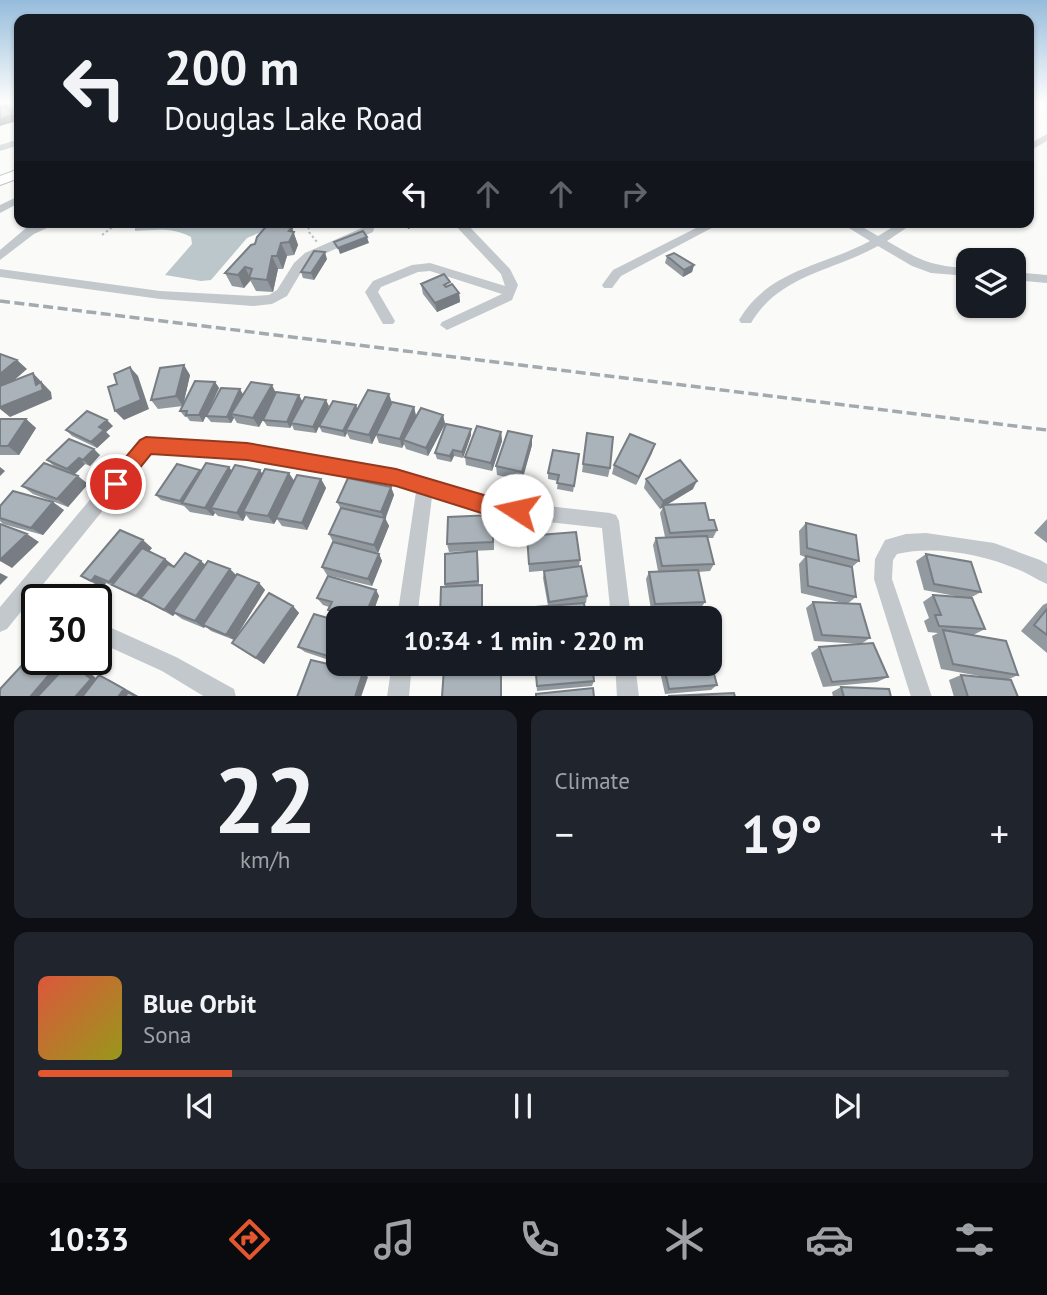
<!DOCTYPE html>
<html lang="en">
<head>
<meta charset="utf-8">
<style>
  :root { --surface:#171b24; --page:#20242c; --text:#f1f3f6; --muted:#9ea1a6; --line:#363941; --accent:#e4572e }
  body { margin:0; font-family:"PT Sans",sans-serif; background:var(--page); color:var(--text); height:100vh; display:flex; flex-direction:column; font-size:26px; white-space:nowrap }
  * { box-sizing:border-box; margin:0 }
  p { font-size:23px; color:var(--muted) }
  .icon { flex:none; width:38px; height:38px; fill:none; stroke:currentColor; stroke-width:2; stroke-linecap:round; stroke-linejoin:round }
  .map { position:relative; height:696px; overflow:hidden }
  .drawer { display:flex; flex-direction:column; gap:14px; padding:14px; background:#0d0f14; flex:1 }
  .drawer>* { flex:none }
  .guide { position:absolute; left:14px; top:14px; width:1020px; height:214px; border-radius:14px; box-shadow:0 2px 5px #0004; background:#171b24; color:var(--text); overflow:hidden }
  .fabs { position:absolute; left:956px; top:248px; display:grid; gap:14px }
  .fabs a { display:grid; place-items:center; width:70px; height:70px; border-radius:14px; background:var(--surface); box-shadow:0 2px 5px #0004; font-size:35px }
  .speed { position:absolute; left:21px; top:584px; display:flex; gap:14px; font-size:35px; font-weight:700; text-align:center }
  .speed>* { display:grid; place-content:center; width:91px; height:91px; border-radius:50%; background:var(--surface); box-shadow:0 2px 5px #0004; line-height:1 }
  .speed .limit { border:4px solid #111; border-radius:10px; background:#fff; color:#111 }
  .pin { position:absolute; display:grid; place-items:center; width:60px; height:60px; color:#fff; margin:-30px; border:4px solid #fff; border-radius:50%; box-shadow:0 2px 7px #0007 }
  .me { position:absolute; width:77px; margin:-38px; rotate:280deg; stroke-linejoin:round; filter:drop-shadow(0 0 5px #0008) }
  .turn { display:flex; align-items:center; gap:24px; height:147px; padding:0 35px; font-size:32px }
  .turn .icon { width:91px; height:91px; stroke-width:2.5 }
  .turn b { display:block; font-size:49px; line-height:60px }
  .lanes { display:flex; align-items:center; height:66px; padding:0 35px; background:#0003; justify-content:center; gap:35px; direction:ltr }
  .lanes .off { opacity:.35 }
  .big { font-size:52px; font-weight:700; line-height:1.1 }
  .drawer .tile { flex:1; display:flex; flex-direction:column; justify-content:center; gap:10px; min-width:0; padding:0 24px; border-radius:14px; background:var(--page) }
  .drawer .dial { align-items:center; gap:0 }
  .dial b { font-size:91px; line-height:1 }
  .song { display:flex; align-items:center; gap:21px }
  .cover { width:84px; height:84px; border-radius:10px; background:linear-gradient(135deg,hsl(10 70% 55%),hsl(60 70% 35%)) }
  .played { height:7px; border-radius:4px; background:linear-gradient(90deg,var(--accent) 20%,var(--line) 20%) }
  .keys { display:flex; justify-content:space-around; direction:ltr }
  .heat { display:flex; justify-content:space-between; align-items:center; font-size:38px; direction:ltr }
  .drawer .tiles { flex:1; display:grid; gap:14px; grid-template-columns:1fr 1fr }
  .tile:last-child { grid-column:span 2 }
  .trip { position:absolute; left:326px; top:606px; width:396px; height:70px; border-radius:14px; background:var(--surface); box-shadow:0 2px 5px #0004; font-weight:700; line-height:70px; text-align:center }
  .menu { display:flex; height:112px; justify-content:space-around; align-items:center; background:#090b0e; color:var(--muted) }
  .menu .icon { width:49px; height:49px }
  .menu .active { color:var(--accent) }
  .menu b { font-size:32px; color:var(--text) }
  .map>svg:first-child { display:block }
  .water { fill:#bbc7cb }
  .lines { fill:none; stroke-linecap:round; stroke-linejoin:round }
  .major-casing { stroke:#b5babe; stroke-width:2 }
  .path { stroke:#bbbfc2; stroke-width:2; stroke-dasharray:2.5 2.5; stroke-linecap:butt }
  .minor { fill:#c3c8cc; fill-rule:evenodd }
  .major { fill:#fff; fill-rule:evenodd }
  .rail { stroke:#a2aab0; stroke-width:3.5; stroke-dasharray:10 4.5; stroke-linecap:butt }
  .wall { fill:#929a9f }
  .shaded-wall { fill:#777d82 }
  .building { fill:#aab3b9; stroke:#777d82; stroke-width:2 }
  .route { fill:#e4572e; stroke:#94391e; stroke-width:2 }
</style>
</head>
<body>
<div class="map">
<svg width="1047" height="697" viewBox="0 0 1047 697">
  <rect width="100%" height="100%" fill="#fafaf8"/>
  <!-- water -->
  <path class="water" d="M139 222H286V227L268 229 247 238 211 280 201 281 165 275 192 244 191 237C173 227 155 230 135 231V226Z"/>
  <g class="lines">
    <!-- major casing -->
    <g class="major-casing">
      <path id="major" d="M19 169V178L0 185V176Z"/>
    </g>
    <!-- path -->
    <path class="path" d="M308 222 309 232 317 242
      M102 235 119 222"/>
    <!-- minor -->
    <path class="minor" d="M0 103H10L0 108Z
      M1047 134V141L1029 151V144Z
      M19 139V145L0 151V145Z
      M19 196V203L0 213V205Z
      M43 222H60L34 234 0 260V250L26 228Z
      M364 222H376L373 232 313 259 303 269 287 296 272 304 253 306 160 299 0 277V269L160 291 253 296 269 295 277 290 294 263 305 253 364 227Z
      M452 222H465L510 269 518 285 512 300 447 330 440 325 442 322 502 294 430 271 418 272 381 287 378 292 395 321 393 324H383L365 292 373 281 412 265 430 263 505 286 501 274Z
      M708 222H723L621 276 612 288H604L602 285 613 270Z
      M839 222H854L878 236 901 222H915L887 241C920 260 929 266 968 268V276L931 273 912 266 878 246C833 271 779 275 751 323H741L739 320C769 269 822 267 870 241Z
      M1013 272 1047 275V283L1013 280Z
      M146 438 246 444 395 470 494 500 610 513 616 515 619 521 631 618H611L602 528 494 516 432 497 417 618H397L416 492 395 486 246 458 150 452 7 629 0 632V607L140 440Z
      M926 533 994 543 1040 560 1047 564V584C1037 580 1028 573 1017 569 982 554 935 545 897 554L893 560 892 579 932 697H911L874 579 875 559 885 540 906 534Z
      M96 621 176 657 234 689 236 697H205L162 671 96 641Z
      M392 663H412L409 697H387Z
      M615 663H635L639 697H617Z"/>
    <!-- major -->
    <use href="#major" class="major"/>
    <!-- rail -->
    <path class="rail" d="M0 301 1047 430"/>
  </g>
  <!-- wall -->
  <path class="wall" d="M292 228 298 245 294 255 287 256 283 269H278L273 292 256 291 250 280 244 288 232 286 225 273 255 244Z
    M667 256 694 265 692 272 683 277 665 263Z
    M327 259 314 280 303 278 301 272Z
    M421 284 459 293 460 302 437 312 423 294Z
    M190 375 183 405 215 382 219 388 203 422 190 421 187 417H185L180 411 183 406 158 409 151 400Z
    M276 393 299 395 302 401 329 406 322 422 356 405 357 409 392 402 414 407 416 416 443 415 445 424 428 456 406 449 404 444 402 448 379 443 376 435 372 444 350 439 347 433 345 437 322 432 319 426 316 433 294 430 292 425 290 428 267 426 263 420 264 417 259 427 237 423 234 418 231 423 211 422 206 416 243 394Z
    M0 419H26L36 428 19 455H0Z
    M113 426 106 432 110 436 97 448 72 436 66 430Z
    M471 429V435L463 458 454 456 451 462 437 459 435 453Z
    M501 432 502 441 492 471 466 465 465 457Z
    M587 433 610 468 608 477 582 472Z
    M532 436V445L522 481 497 475 496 466Z
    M652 453 636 485 612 474 614 465Z
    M579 454 573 492 557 489 558 481 548 479V473Z
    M100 455 90 466 85 464 74 474 88 484 68 507 33 494 22 486 66 471 54 466 47 460Z
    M229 467 232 471 263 474 294 481 321 479 326 488 307 530 282 526 277 519 274 524 250 520 246 515 243 521 218 516 215 513 213 516 190 512 184 506 161 500 156 495 200 470 201 471Z
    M646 479 693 489 666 505 709 520 717 530 713 538H708L714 564 710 571 698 572 705 602 701 608 708 618H652L656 610H666H651L646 579 649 572 658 571 653 545 656 538 665 537 660 513 663 507 660 509 644 488Z
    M391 487 394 495 385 518 389 526 378 553 333 542 329 534 341 509 337 502Z
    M0 506 64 510 43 535 3 524 0 521Z
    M1047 519V543L1034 533Z
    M494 523V550L449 552 447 544Z
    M806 523 859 561 852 567 856 597 847 604 870 638 861 644 814 641 806 608 813 602 847 604 801 593 799 564 805 557 800 555 799 531Z
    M527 536 580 560 579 566 587 596 586 603H584L586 618H536V607L548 606 543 578 544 571 552 570 529 572Z
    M152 548 149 551 165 559 174 566 206 565 230 569 236 575 259 583 265 590 234 640 293 606 299 613 264 664 232 643 234 640 211 631 205 626 204 628 182 619 175 614 173 616 147 602H146L106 583 102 588 81 576Z
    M379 554 382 561 372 586 327 575 322 567Z
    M926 554 981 592 970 598 985 629 973 635 1018 675 1007 680 1018 697H954L949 680 961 675 991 678 941 669 932 636 938 633 928 632 924 621 929 618 923 602 933 595 966 598 924 590 916 561Z
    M478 556 479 585H482L483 591V618H440L445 586V584Z
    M376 590 379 596 371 618H338L333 616 328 610 329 607 323 605 317 598Z
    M1047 603V653L1021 631 1043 605Z
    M338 621V663L305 652 298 647Z
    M819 647 888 677 877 682 823 687 811 653Z
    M340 663H363L361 670Z
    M442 663H486L451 668 501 672V697H442L444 669Z
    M535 663H592L594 681 592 686 537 691Z
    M658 663H709L717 685 711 690 665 694Z
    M841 687 891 697H833L832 692Z"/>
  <!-- shaded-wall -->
  <path class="shaded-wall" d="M13 115 17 121 0 126V119Z
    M406 222H425L408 229Z
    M292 228 298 245 294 255 289 242V231Z
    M367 237 369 243 340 254 338 248Z
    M281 243 287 256 283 269 277 256Z
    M325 252 327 259 314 280 311 273Z
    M272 256 278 269 273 292 267 280Z
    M694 265 692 272 683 277 684 270Z
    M245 267 251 280 244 288 238 275Z
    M459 293 460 302 437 312 435 303Z
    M17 360 27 369 3 390 0 388V374Z
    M184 365 190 375 183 406 176 396Z
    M130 367 138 376 149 409 124 420 115 411Z
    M33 373 51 392 52 399 10 417 0 409V407L36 385Z
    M215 382 219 388 203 422 199 415Z
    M272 385 277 395 259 427 253 418Z
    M240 389 244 396 231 414 234 418 231 423 227 417Z
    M389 394 392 403 372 444 369 435Z
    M299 395 302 401 291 423 292 425 290 428 287 422Z
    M326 400 329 406 316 433 313 427Z
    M356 405 358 411 346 430 347 433 345 437 343 431Z
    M414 407 416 416 403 440 404 444 402 448 400 439Z
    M443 415 445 424 428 456 426 448Z
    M26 419 36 428 19 455 8 446Z
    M107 420 113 426 106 432 110 436 97 448 91 442 99 427Z
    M471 429V435L463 458 462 452Z
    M501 432 502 441 492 471 491 463Z
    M532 436V445L522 481V472Z
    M655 444 652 453 636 485 639 477Z
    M94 449 100 455 90 466 83 460Z
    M453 450 454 456 451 462 450 456Z
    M79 458 85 464 74 475 67 469Z
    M0 467 5 471 0 476Z
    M229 467 235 476 211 508 215 513 213 516 205 508Z
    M200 470 205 475 182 504 180 501Z
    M260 470 265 478 243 512 246 515 243 521 237 513Z
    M289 473 295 482 276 518 277 519 274 524 268 516Z
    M78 476 88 484 68 507 57 499Z
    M321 479 326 488 307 530 302 523Z
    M697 481 693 489 660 509 663 501Z
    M391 487 394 495 385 520 381 512Z
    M53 502 64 510 43 535 31 528Z
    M385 518 389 526 378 553 374 545Z
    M27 534 39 542 12 568 0 561V560Z
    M143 540 152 548 120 588 109 582Z
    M379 554 382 561 372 586 368 579Z
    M165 559 174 566 141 598 147 602H146L136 596Z
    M201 561 209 568 173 616 164 610Z
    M230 569 237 576 204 628 195 621Z
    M0 573 8 577 0 585Z
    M95 576 106 583 102 588 91 581Z
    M259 583 265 590 234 640 226 635Z
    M376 590 379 596 371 618H364Z
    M293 606 299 613 264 664 256 658Z
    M57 660H62L73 667 48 697H30Z
    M70 662 83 667 103 684 92 697H75Z
    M357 663H363L361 670 356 664Z
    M363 672 368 677 361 697H355Z
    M99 675 110 680 140 697H118Z"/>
  <!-- building -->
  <path class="building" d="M12 103H19V113L16 114 6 105Z
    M4 106 13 115 0 119V107Z
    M269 223 292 228 289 231 294 232 289 242 281 243 277 256H272L267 280 249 278 252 269 245 267 238 275 225 273 251 245 255 244 257 237Z
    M363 231 367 237 338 248 334 242Z
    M314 251 325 252 311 273 301 272Z
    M674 253 694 265 684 270 667 256Z
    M444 274 450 282 444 285 446 287 452 284 459 293 435 303 421 284Z
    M0 354 17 360 0 374Z
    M184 365 176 396 151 400 160 368Z
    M130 367 141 400 115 411 108 387 117 384 114 374Z
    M33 373 36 385 41 382 43 390 0 407V386Z
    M195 381 215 382 199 415H186L187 411H180Z
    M251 382 272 385 253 418 231 414Z
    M221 388 240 389 227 417 206 416Z
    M368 390 389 394 369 435 346 430Z
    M276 392 299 395 287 422 263 420Z
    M305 397 326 400 313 427 291 423Z
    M333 401 356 405 343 431 319 426Z
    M392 402 414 407 400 439 376 434Z
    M421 408 443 415 426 448 403 440Z
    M87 411 107 420 99 427 104 430 91 442 66 430Z
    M0 419H26L8 446H0Z
    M446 424 471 429 462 452 453 450 450 456 435 453Z
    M477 426 501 432 491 463 465 457Z
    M508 431 532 436 522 472 496 466Z
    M587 433 613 437 610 468 583 464Z
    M630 434 655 444 639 477 614 465Z
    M69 439 94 449 83 460 79 458 67 469 47 460Z
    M553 450 579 454 574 486 557 483 559 475 548 473Z
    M680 460 697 481 663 501 646 479Z
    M44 463 78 476 57 499 22 486Z
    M206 463 229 467 205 508 182 503Z
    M177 464 200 470 180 501 156 495Z
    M235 465 260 470 237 513 211 508Z
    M265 469 289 473 268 516 243 512Z
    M297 475 321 479 302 523 276 518Z
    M348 478 391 487 381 512 337 502Z
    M13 491 53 502 31 528 0 518V506Z
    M705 503 709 520H714L717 530 670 533 663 505Z
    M341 508 385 518 374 545 329 534Z
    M493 515V542L447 544 448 517Z
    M806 523 856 535 859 561 807 548Z
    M0 524 27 534 0 560Z
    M120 530 143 540 109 582 95 576 91 581 81 576Z
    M576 532 580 560 529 564 527 536Z
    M707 536 714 564 662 566 656 538Z
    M333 542 379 554 368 579 322 567Z
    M142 548 165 559 136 596 112 585Z
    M477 551 478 581 445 584V554Z
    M185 553 201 561 164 610 141 598 168 564 174 567Z
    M926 554 971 562 981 592 934 584Z
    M806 556 852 567 856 597 808 586Z
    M208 561 230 569 195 621 173 612Z
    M581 566 587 596 549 602 544 571Z
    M698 570 705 602 655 604 649 572Z
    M237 574 259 583 226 635 203 625Z
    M328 576 376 590 364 618H355L328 610 332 602 317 598Z
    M482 585V617L440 618 441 587Z
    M269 593 293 606 256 658 232 643Z
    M933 595 972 598 985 629 939 626 935 615H941Z
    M813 602 860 604 870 638 822 635Z
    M584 603 586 618H537L536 607Z
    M705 608 708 618H657L656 610Z
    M1047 609V635L1034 625Z
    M314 614 338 621V659L298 647Z
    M709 621 714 640H709Z
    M943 630 1006 641 1018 675 953 664Z
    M873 643 888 677 832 682 819 647Z
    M37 649V660H57L60 662 30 697H0V689Z
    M709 655 717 685 669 689 663 663H709Z
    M311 660 363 672 355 697H297Z
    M70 662 91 679 75 697H37Z
    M535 663H592L594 681 537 686Z
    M501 667V697H442L444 668Z
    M99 675 124 689 118 697H82Z
    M961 675 1011 680 1018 697H968Z
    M841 687 889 689 891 697H844Z
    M593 688 594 697H536V694Z
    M128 692 137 697H125Z
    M734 693 735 697 668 696Z"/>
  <!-- sky -->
  <linearGradient id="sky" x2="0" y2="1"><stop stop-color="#96bcdc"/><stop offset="0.51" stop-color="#fdfdfc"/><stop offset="1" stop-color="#fdfdfc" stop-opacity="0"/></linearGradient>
  <rect width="1047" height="201" fill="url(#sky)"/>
  <!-- route -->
  <path class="route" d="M146 437 247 443 396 469 494 498 524 504 527 510 524 517 517 520 494 517 396 486 247 460 151 454 122 490 116 492 109 490 106 484 109 477 140 440Z"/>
</svg>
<div class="fabs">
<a><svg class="icon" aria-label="layers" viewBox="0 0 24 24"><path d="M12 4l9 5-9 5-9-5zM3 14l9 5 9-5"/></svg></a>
</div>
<div class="speed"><div class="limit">30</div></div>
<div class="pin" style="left:116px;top:484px;background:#d93025"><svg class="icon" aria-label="arrive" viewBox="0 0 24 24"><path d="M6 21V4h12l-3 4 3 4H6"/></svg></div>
<svg class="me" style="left:517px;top:510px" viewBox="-20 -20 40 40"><circle r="19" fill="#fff"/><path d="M0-13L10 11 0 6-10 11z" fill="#e4572e"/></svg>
<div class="trip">10:34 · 1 min · 220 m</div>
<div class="guide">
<div class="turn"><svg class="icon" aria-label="left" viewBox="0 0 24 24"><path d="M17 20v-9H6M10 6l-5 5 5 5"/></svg><div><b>200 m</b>Douglas Lake Road</div></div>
<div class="lanes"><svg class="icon" aria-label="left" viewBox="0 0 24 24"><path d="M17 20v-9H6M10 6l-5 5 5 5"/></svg><svg class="icon off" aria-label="ahead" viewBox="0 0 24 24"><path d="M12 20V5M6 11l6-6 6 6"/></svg><svg class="icon off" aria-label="ahead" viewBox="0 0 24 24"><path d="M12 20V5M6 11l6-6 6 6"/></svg><svg class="icon off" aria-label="right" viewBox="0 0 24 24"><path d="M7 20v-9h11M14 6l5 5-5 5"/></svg></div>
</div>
</div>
<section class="drawer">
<div class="tiles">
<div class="tile dial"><b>22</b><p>km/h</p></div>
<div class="tile"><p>Climate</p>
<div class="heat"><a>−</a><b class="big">19°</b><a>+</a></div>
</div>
<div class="tile">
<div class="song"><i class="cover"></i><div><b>Blue Orbit</b><p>Sona</p></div></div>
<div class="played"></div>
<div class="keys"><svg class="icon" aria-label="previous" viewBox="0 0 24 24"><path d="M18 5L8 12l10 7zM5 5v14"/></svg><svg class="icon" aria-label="pause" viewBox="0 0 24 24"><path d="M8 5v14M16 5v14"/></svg><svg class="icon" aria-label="next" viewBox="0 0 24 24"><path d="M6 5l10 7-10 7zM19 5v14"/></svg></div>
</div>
</div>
</section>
<nav class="menu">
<b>10:33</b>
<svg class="icon active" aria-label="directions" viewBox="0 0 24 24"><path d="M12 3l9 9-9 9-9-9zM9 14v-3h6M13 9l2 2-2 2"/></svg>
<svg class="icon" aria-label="music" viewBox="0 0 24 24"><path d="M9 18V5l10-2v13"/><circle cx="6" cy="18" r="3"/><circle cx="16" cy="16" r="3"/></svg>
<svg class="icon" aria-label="phone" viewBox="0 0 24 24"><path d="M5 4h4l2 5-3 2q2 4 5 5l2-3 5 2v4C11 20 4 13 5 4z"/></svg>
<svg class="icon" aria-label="climate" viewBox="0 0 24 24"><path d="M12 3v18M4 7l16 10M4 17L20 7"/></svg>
<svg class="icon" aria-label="car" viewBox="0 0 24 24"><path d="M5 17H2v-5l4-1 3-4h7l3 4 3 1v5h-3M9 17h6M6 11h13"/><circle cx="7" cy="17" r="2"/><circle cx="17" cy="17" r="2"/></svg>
<svg class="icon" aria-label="filters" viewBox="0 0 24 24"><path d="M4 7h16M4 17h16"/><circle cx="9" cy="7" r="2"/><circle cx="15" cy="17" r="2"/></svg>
</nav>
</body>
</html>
